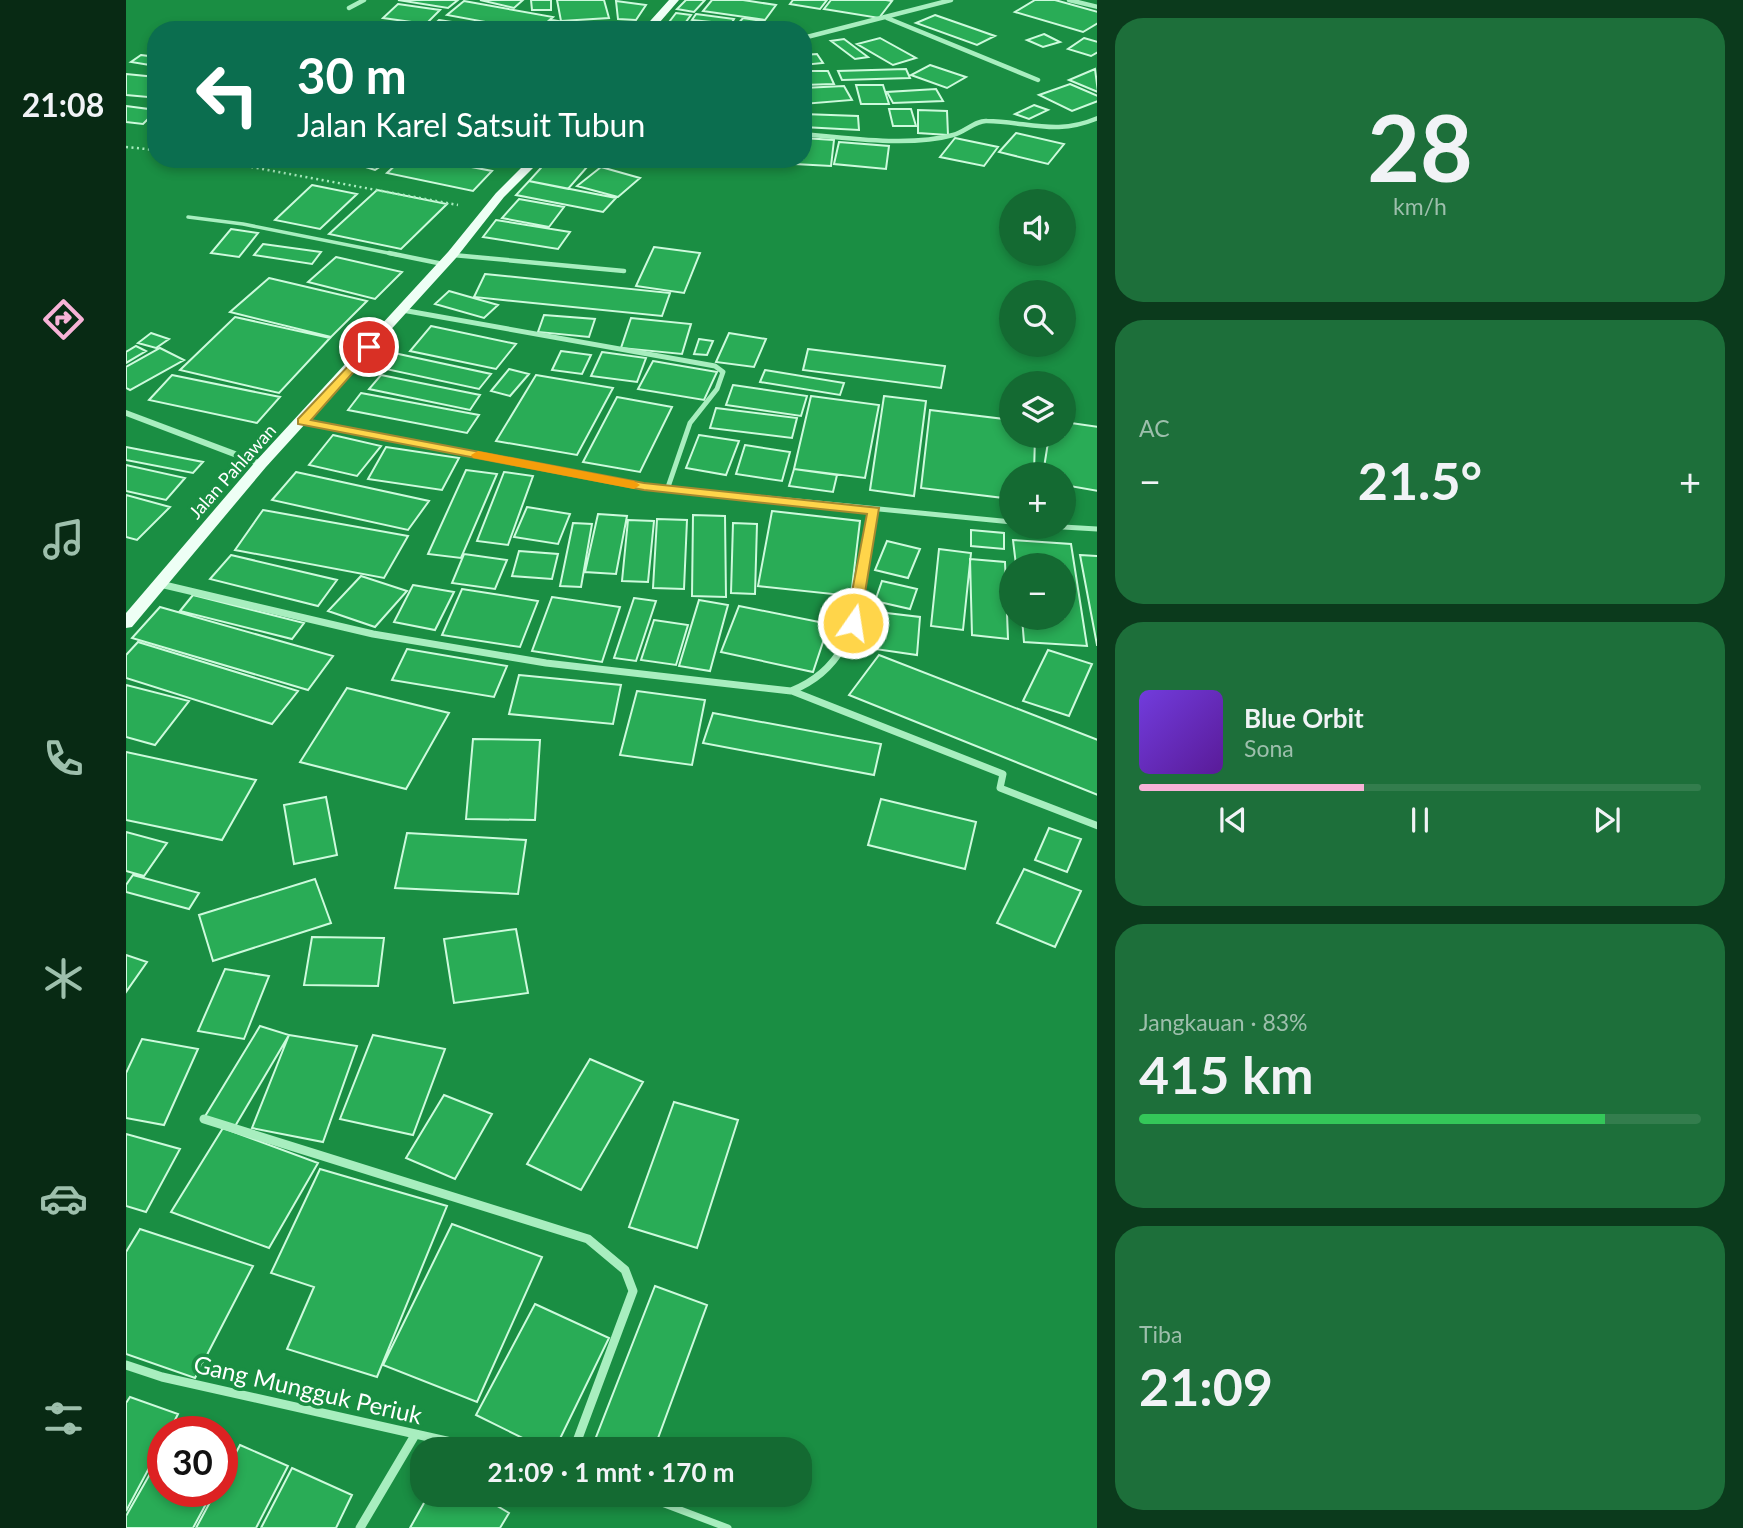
<!DOCTYPE html>
<html lang="id">
<head>
<meta charset="utf-8">
<style>
  :root { --surface:#146a32; --page:#1d6f3a; --text:#f1f3f6; --muted:#9dbfac; --line:#337d4d; --accent:#f7b3d7 }
  body { margin:0; font-family:Lato,sans-serif; background:var(--page); color:var(--text); height:100vh; display:flex; flex-direction:column; font-size:26px; white-space:nowrap }
  * { box-sizing:border-box; margin:0 }
  p { font-size:23px; color:var(--muted) }
  .icon { flex:none; width:38px; height:38px; fill:none; stroke:currentColor; stroke-width:2; stroke-linecap:round; stroke-linejoin:round }
  .map { position:relative; flex:1; overflow:hidden }
  .sheet { display:flex; flex-direction:column; gap:18px; padding:18px; background:#0b3a1c; width:646px }
  .sheet>* { flex:none }
  .guide { position:absolute; left:21px; top:21px; width:665px; height:147px; border-radius:28px; box-shadow:0 4px 10px #0003; background:#0b6e4f; color:#fff; overflow:hidden }
  .controls { position:absolute; left:873px; top:189px; display:grid; gap:14px }
  .controls a { display:grid; place-items:center; width:77px; height:77px; border-radius:50%; background:var(--surface); box-shadow:0 4px 10px #0003; font-size:35px }
  .speed { position:absolute; left:21px; top:1416px; display:flex; gap:14px; font-size:35px; font-weight:700; text-align:center }
  .speed>* { display:grid; place-content:center; width:91px; height:91px; border-radius:50%; background:var(--surface); box-shadow:0 4px 10px #0003; line-height:1 }
  .speed .limit { border:10px solid #d22; background:#fff; color:#111 }
  .pin { position:absolute; display:grid; place-items:center; width:60px; height:60px; color:#fff; margin:-30px; border:4px solid #fff; border-radius:50%; box-shadow:0 2px 7px #0007 }
  .me { position:absolute; width:77px; margin:-38px; rotate:13deg; stroke-linejoin:round; filter:drop-shadow(0 0 5px #0008) }
  .turn { display:flex; align-items:center; gap:24px; height:147px; padding:0 35px; font-size:32px }
  .turn .icon { width:91px; height:91px; stroke-width:2.5 }
  .turn b { display:block; font-size:49px; line-height:60px }
  .big { font-size:52px; font-weight:700; line-height:1.1 }
  .sheet .tile { flex:1; display:flex; flex-direction:column; justify-content:center; gap:10px; min-width:0; padding:0 24px; border-radius:28px; background:var(--page) }
  .sheet .dial { align-items:center; gap:0 }
  .dial b { font-size:91px; line-height:1 }
  .song { display:flex; align-items:center; gap:21px }
  .cover { width:84px; height:84px; border-radius:10px; background:linear-gradient(135deg,hsl(260 70% 55%),hsl(270 70% 35%)) }
  .played { height:7px; border-radius:4px; background:linear-gradient(90deg,var(--accent) 40%,var(--line) 40%) }
  .keys { display:flex; justify-content:space-around; direction:ltr }
  .heat { display:flex; justify-content:space-between; align-items:center; font-size:38px; direction:ltr }
  .charge { height:10px; border-radius:5px; background:linear-gradient(90deg,#34c759 83%,var(--line) 0) }
  .trip { position:absolute; left:284px; top:1437px; width:402px; height:70px; border-radius:28px; background:var(--surface); box-shadow:0 4px 10px #0003; font-weight:700; line-height:70px; text-align:center }
  main { display:flex; flex:1; min-height:0 }
  .menu { display:flex; flex-direction:column; width:126px; justify-content:space-around; align-items:center; background:#082a14; color:var(--muted) }
  .menu .icon { width:49px; height:49px }
  .menu .active { color:var(--accent) }
  .menu b { font-size:32px; color:var(--text) }
  .map>svg:first-child { display:block }
  .building { fill:#29ac56; stroke:#cdfadc; stroke-width:2 }
  .lines { fill:none; stroke-linecap:round; stroke-linejoin:round }
  .path { stroke:#a8eebf; stroke-width:2.5; stroke-dasharray:2 3.5; stroke-linecap:butt }
  .service-far2 { stroke:#a8eebf; stroke-width:3.5 }
  .service-far1 { stroke:#a8eebf; stroke-width:4.5 }
  .service { stroke:#a8eebf; stroke-width:7 }
  .minor-far3 { stroke:#a8eebf; stroke-width:4.5 }
  .minor-far2 { stroke:#a8eebf; stroke-width:5 }
  .minor-far1 { stroke:#a8eebf; stroke-width:7 }
  .minor { stroke:#a8eebf; stroke-width:9 }
  .tertiary { fill:#a8eebf; fill-rule:evenodd }
  .primary { fill:#eefff5; fill-rule:evenodd }
  .route { fill:#ffd54a; stroke:#a68a30; stroke-width:2 }
  .slow { fill:#f59e0b }
  .labels { text-anchor:middle; dominant-baseline:central; stroke-width:7; stroke-linejoin:round; paint-order:stroke }
  .far-street-label { font-size:18px; fill:#fff; stroke:#1a8e43 }
  .near-street-label { font-size:24px; fill:#fff; stroke:#1a8e43 }
</style>
</head>
<body>
<main>
<nav class="menu">
<b>21:08</b>
<svg class="icon active" aria-label="directions" viewBox="0 0 24 24"><path d="M12 3l9 9-9 9-9-9zM9 14v-3h6M13 9l2 2-2 2"/></svg>
<svg class="icon" aria-label="music" viewBox="0 0 24 24"><path d="M9 18V5l10-2v13"/><circle cx="6" cy="18" r="3"/><circle cx="16" cy="16" r="3"/></svg>
<svg class="icon" aria-label="phone" viewBox="0 0 24 24"><path d="M5 4h4l2 5-3 2q2 4 5 5l2-3 5 2v4C11 20 4 13 5 4z"/></svg>
<svg class="icon" aria-label="climate" viewBox="0 0 24 24"><path d="M12 3v18M4 7l16 10M4 17L20 7"/></svg>
<svg class="icon" aria-label="car" viewBox="0 0 24 24"><path d="M5 17H2v-5l4-1 3-4h7l3 4 3 1v5h-3M9 17h6M6 11h13"/><circle cx="7" cy="17" r="2"/><circle cx="17" cy="17" r="2"/></svg>
<svg class="icon" aria-label="filters" viewBox="0 0 24 24"><path d="M4 7h16M4 17h16"/><circle cx="9" cy="7" r="2"/><circle cx="15" cy="17" r="2"/></svg>
</nav>
<div class="map">
<svg width="972" height="1528" viewBox="0 0 972 1528">
  <rect width="100%" height="100%" fill="#1a8e43"/>
  <!-- building -->
  <path class="building" d="M272 0H332L322 8Z
    M354 0H397L388 8Z
    M405 0H425V10H406Z
    M431 0H478L483 18 435 21Z
    M560 0H579L568 12 551 9Z
    M586 0H617L650 5 639 20 577 11Z
    M667 0H701L694 9 664 4Z
    M705 0H760L766 1 753 18 698 9Z
    M909 0H929L972 12V23L957 32 889 12Z
    M338 1 427 17 412 30H403L321 15Z
    M490 1 520 5 510 20 492 19Z
    M272 4 314 10 300 24 257 18Z
    M550 13 565 15 554 30H537Z
    M570 14 608 19 605 24 566 20Z
    M809 15 869 36 851 45 790 23Z
    M617 18 642 22 636 30 609 27Z
    M313 20 345 25 340 30H302Z
    M426 20 474 28 416 30Z
    M568 21 587 24 582 30H561Z
    M190 25 235 30H185Z
    M918 34 934 42 917 47 901 40Z
    M754 38 790 58 767 65 731 44Z
    M958 38 972 42V52L965 56 942 49Z
    M718 39 742 57 729 59 705 41Z
    M691 54 697 63 677 65V55Z
    M15 55 30 57V66L5 62Z
    M804 65 840 77 821 88 785 75Z
    M780 69 784 78 716 80 712 71Z
    M969 69 972 92 943 80Z
    M677 71H702L708 84 677 85Z
    M0 74 30 77V88L22 97 0 95Z
    M944 84 972 96V101L946 111 913 95Z
    M730 85H757L763 104H735Z
    M718 86 726 100 677 104V88Z
    M810 89 817 101 767 103 761 92Z
    M908 105 922 110 903 119 889 114Z
    M0 106 30 110V111L17 124 0 122Z
    M763 109H785L790 126H767Z
    M792 110 821 111 822 135 792 133Z
    M677 114 732 116 733 130 677 127Z
    M890 133 938 144 922 164 873 152Z
    M677 138 708 140 705 166 650 163V159H677Z
    M829 138 872 147 858 166 814 157Z
    M713 142 763 146 760 169 708 164Z
    M214 159H266L249 170Z
    M276 159H304L366 171 347 191 261 173Z
    M423 159H468L442 189 403 181Z
    M585 159H644L643 165Z
    M475 167 514 178 492 197 451 186Z
    M403 181 490 198 477 212 390 195Z
    M186 185 231 194 194 229 149 220Z
    M251 190 321 204 275 249 203 234Z
    M393 199 438 207 423 227 376 218Z
    M370 220 444 232 432 249 357 237Z
    M105 229 132 233 113 257 85 253Z
    M137 244 195 252 186 264 128 255Z
    M528 247 574 253 558 293 510 286Z
    M210 257 276 272 249 299 182 282Z
    M359 274 544 293 536 316 348 297Z
    M143 278 241 301 205 337 104 312Z
    M323 291 372 305 358 318 309 304Z
    M418 315 469 319 463 337 412 332Z
    M109 317 204 338 153 393 54 370Z
    M505 318 565 324 556 354 495 348Z
    M305 326 390 344 370 369 284 351Z
    M25 333 43 339 30 348 12 343Z
    M603 333 640 339 628 367 590 362Z
    M573 339 587 341 581 355 568 354Z
    M10 346 20 351 0 363V352Z
    M34 348 58 360 4 390 0 388V367Z
    M682 349 819 366 815 388 677 370Z
    M435 351 465 355 456 374 426 370Z
    M476 352 520 358 511 382 465 376Z
    M268 353 365 374 353 389 255 368Z
    M527 361 591 372 578 400 512 389Z
    M383 369 403 374 384 396 365 391Z
    M639 370 718 383 714 395 634 382Z
    M46 375 154 397 131 423 23 400Z
    M255 375 354 395 344 410 243 389Z
    M410 375 487 388 451 455 370 441Z
    M607 385 681 396 675 416 600 405Z
    M235 393 353 415 341 433 222 410Z
    M685 396 753 405 739 478 668 469Z
    M758 396 800 401 788 496 744 490Z
    M491 397 546 407 514 472 457 462Z
    M590 408 671 418 666 438 584 428Z
    M804 410 886 420V436H909L908 474H886V499L795 488Z
    M938 422 972 427V491L938 485V474H917L923 436H938Z
    M207 435 255 446 231 476 183 465Z
    M573 435 613 441 600 475 560 468Z
    M619 445 664 452 656 481 610 474Z
    M0 447 77 462 67 473 0 460Z
    M260 447 333 458 316 490 242 479Z
    M0 465 59 478 40 500 0 491Z
    M668 469 711 475 707 492 663 486Z
    M340 470 371 474 335 558 302 554Z
    M170 472 303 501 282 530 146 500Z
    M378 472 407 476 382 545 351 541Z
    M0 495 44 507 11 540 0 537Z
    M401 507 444 514 432 544 388 537Z
    M137 510 282 536 258 578 109 550Z
    M646 511 734 521 725 596 632 586Z
    M472 514 501 516 490 574 459 572Z
    M567 515 599 516 600 597 566 596Z
    M531 519 561 520 558 589 527 588Z
    M502 520 528 521 522 582 496 581Z
    M447 523 466 524 455 587 434 586Z
    M607 523 631 524 629 594 605 593Z
    M845 530 878 533V549L845 546Z
    M887 540 945 544 961 646 898 642 896 618H938V565H890Z
    M761 541 794 549 782 578 749 570Z
    M813 549 845 553 837 630 805 626Z
    M393 551 432 554 426 579 386 576Z
    M338 554 381 560 369 589 326 583Z
    M105 555 211 580 192 606 84 579Z
    M954 555 972 556V645H971Z
    M844 559 879 562 882 639 846 635Z
    M235 576 281 591 249 627 202 611Z
    M756 581 791 589 784 609 749 601Z
    M287 585 328 592 309 630 268 622Z
    M336 589 412 601 394 647 316 635Z
    M67 595 178 623 166 639 54 611Z
    M426 597 494 607 476 662 406 651Z
    M508 598 530 601 510 661 488 658Z
    M573 600 602 605 584 671 553 666Z
    M613 606 703 624 687 672 595 652Z
    M34 607 207 656 182 690 6 638Z
    M752 612 794 617 791 655 749 649Z
    M528 620 562 625 550 665 515 660Z
    M12 642 172 691 146 724 0 678V655Z
    M281 649 381 666 368 697 266 680Z
    M922 650 966 664 943 716 897 701Z
    M753 655 972 740V795L723 695Z
    M393 675 495 685 487 724 383 714Z
    M0 685 63 701 29 745 0 737Z
    M221 688 323 713 280 789 174 762Z
    M511 691 579 700 566 765 494 755Z
    M587 713 755 744 748 775 577 743Z
    M347 739 414 740 409 820 340 819Z
    M0 752 130 780 96 840 0 820Z
    M200 797 211 855 168 864 158 805Z
    M755 799 850 822 839 869 742 845Z
    M923 828 955 839 941 872 909 860Z
    M0 832 41 843 18 876 0 871Z
    M281 833 400 840 392 894 269 888Z
    M898 869 955 891 929 947 871 923Z
    M7 875 73 893 63 909 0 892V885Z
    M189 879 205 923 87 961 73 915Z
    M390 929 402 993 328 1003 318 939Z
    M186 937 258 938 252 986 178 985Z
    M0 955 21 962 0 992Z
    M99 969 143 976 118 1039 72 1031Z
    M134 1026 163 1035 108 1128 78 1118Z
    M163 1035 231 1046 197 1142 126 1128Z
    M247 1035 319 1049 287 1135 214 1119Z
    M16 1039 72 1049 38 1125 0 1118V1073Z
    M464 1059 517 1082 455 1190 401 1164Z
    M318 1095 366 1114 329 1179 280 1158Z
    M548 1102 612 1120 571 1248 503 1227Z
    M97 1128 192 1163 143 1248 45 1212Z
    M0 1134 54 1149 20 1212 0 1206Z
    M194 1169 321 1206 251 1377 161 1349 188 1287 145 1273Z
    M326 1224 416 1257 351 1402 257 1365Z
    M14 1229 127 1266 69 1378 0 1354V1252Z
    M529 1286 581 1305 528 1449H478L467 1445Z
    M409 1304 483 1338 429 1449H419L350 1415Z
    M4 1397 52 1414 43 1432H37V1442L0 1511V1403Z
    M114 1445 162 1466 130 1528H70L90 1491H96V1479Z
    M37 1451V1491H87L67 1528H0V1516Z
    M166 1468 226 1495 210 1528H135Z
    M303 1494H351L383 1513 374 1528H284Z"/>
  <g class="lines">
    <!-- path -->
    <path class="path" d="M0 147 30 150
      M82 159 332 205"/>
    <!-- service-far2 -->
    <path class="service-far2" d="M62 217 117 224 272 255"/>
    <!-- service-far1 -->
    <path class="service-far1" d="M263 253 317 264
      M327 255 498 271"/>
    <!-- service -->
    <path class="service" d="M512 1494 602 1528"/>
    <!-- minor-far3 -->
    <path class="minor-far3" d="M943 0 972 7
      M223 8 238 0
      M761 18 912 80
      M677 38 825 0
      M677 134C720 138 785 147 827 135 839 132 850 120 861 121 904 122 930 136 972 118
      M363 159 404 166"/>
    <!-- minor-far2 -->
    <path class="minor-far2" d="M276 310 589 366 597 372 591 389 564 423 542 487
      M176 422 518 486 886 522
      M937 527 972 529
      M738 580 749 511"/>
    <!-- minor-far1 -->
    <path class="minor-far1" d="M34 584 247 634 420 663 665 691C716 671 729 629 738 579
      M666 691 877 774 874 788 972 826"/>
    <!-- minor -->
    <path class="minor" d="M78 1119 462 1239 499 1270 507 1291 448 1449
      M0 1365 36 1377 356 1449
      M234 1528 289 1435"/>
    <!-- tertiary -->
    <path class="tertiary" d="M0 410 139 462 140 464 135 467 131 466 0 416Z"/>
    <!-- primary -->
    <path class="primary" d="M543 0H553L527 30H516Z
      M404 159H416L378 197 330 258 140 467 6 627 0 628V613L130 461 322 252 370 193Z"/>
  </g>
  <!-- route -->
  <path class="route" d="M243 344 247 345V350L185 420 518 483 753 508 734 623 727 627 720 623 741 514 518 490 172 424V419Z"/>
  <!-- slow -->
  <path class="slow" d="M352 451 508 481 514 485 508 489 347 458 345 455Z"/>
  <g class="labels">
    <!-- far-street labels -->
    <g class="far-street-label">
      <text transform="translate(106 471) rotate(-48)">Jalan Pahlawan</text>
    </g>
    <!-- near-street labels -->
    <g class="near-street-label">
      <text transform="translate(182 1389) rotate(13)">Gang Mungguk Periuk</text>
    </g>
  </g>
</svg>
<div class="controls">
<a><svg class="icon" aria-label="sound" viewBox="0 0 24 24"><path d="M4 9h4l5-4v14l-5-4H4zM17 9q2 3 0 6"/></svg></a>
<a><svg class="icon" aria-label="search" viewBox="0 0 24 24"><circle cx="10" cy="10" r="6"/><path d="M15 15l6 6"/></svg></a>
<a><svg class="icon" aria-label="layers" viewBox="0 0 24 24"><path d="M12 4l9 5-9 5-9-5zM3 14l9 5 9-5"/></svg></a>
<a>+</a>
<a>−</a>
</div>
<div class="speed"><div class="limit">30</div></div>
<div class="pin" style="left:243px;top:347px;background:#d93025"><svg class="icon" aria-label="arrive" viewBox="0 0 24 24"><path d="M6 21V4h12l-3 4 3 4H6"/></svg></div>
<svg class="me" style="left:727px;top:623px" viewBox="-20 -20 40 40"><circle r="17" fill="#ffd54a" stroke="#fff" stroke-width="3"/><path d="M0-11L8 9 0 5-8 9z" fill="#fff"/></svg>
<div class="trip">21:09 · 1 mnt · 170 m</div>
<div class="guide">
<div class="turn"><svg class="icon" aria-label="left" viewBox="0 0 24 24"><path d="M17 20v-9H6M10 6l-5 5 5 5"/></svg><div><b>30 m</b>Jalan Karel Satsuit Tubun</div></div>
</div>
</div>
<section class="sheet">
<div class="tile dial"><b>28</b><p>km/h</p></div>
<div class="tile"><p>AC</p>
<div class="heat"><a>−</a><b class="big">21.5°</b><a>+</a></div>
</div>
<div class="tile">
<div class="song"><i class="cover"></i><div><b>Blue Orbit</b><p>Sona</p></div></div>
<div class="played"></div>
<div class="keys"><svg class="icon" aria-label="previous" viewBox="0 0 24 24"><path d="M18 5L8 12l10 7zM5 5v14"/></svg><svg class="icon" aria-label="pause" viewBox="0 0 24 24"><path d="M8 5v14M16 5v14"/></svg><svg class="icon" aria-label="next" viewBox="0 0 24 24"><path d="M6 5l10 7-10 7zM19 5v14"/></svg></div>
</div>
<div class="tile"><p>Jangkauan · 83%</p><b class="big">415 km</b><div class="charge"></div></div>
<div class="tile"><p>Tiba</p><b class="big">21:09</b></div>
</section>
</main>
</body>
</html>
